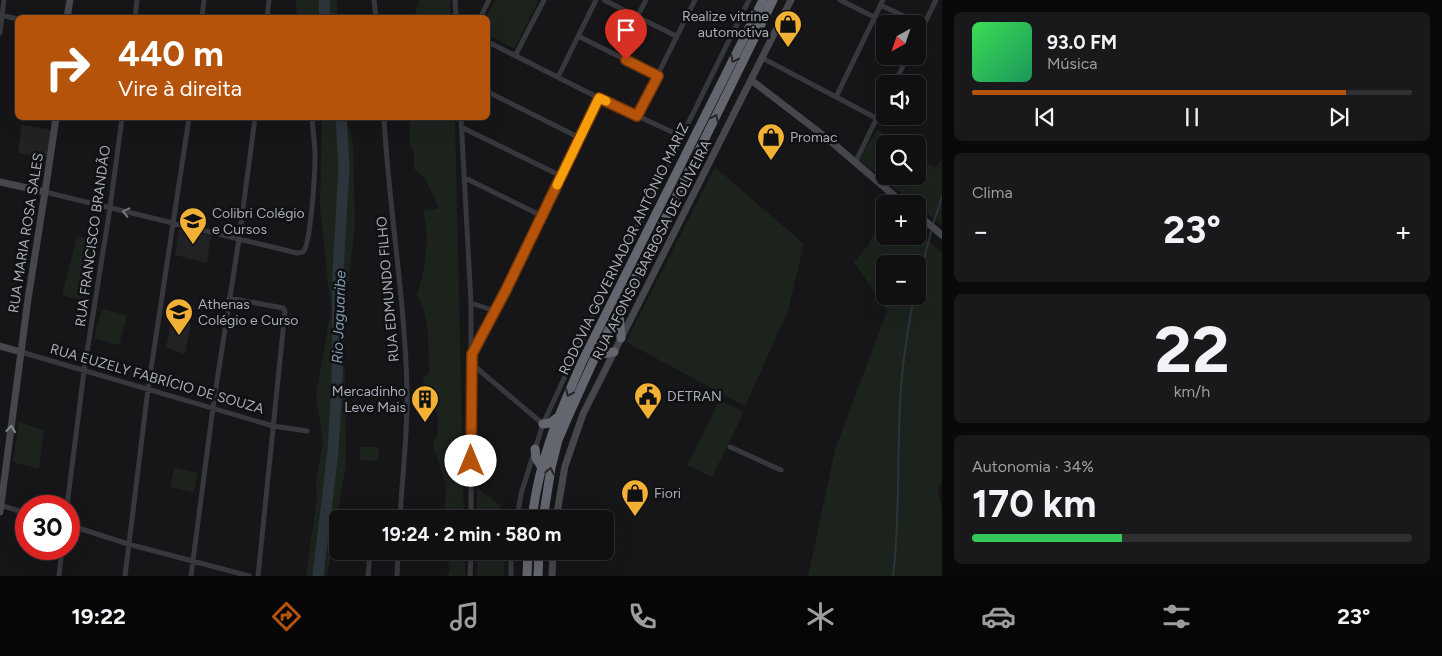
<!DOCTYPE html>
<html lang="pt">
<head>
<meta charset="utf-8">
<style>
  :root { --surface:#101012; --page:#19191b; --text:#f1f3f6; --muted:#9c9d9f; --line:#303032; --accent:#b45309 }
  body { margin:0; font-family:Figtree,sans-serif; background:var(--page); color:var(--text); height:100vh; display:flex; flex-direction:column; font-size:19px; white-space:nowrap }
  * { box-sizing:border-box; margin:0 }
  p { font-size:16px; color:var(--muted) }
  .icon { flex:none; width:28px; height:28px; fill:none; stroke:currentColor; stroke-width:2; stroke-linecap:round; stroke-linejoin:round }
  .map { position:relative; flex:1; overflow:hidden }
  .sheet { display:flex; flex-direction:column; gap:12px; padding:12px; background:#09090a; width:500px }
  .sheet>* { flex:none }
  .top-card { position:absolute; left:15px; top:15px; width:475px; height:105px; border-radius:8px; box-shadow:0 5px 20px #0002,0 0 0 1px var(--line); background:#b45309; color:#fff; overflow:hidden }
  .needle { width:32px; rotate:220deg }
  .controls { position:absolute; left:876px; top:15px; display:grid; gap:10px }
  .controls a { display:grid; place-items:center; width:50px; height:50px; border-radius:8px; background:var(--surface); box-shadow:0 5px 20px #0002,0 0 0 1px var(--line); font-size:25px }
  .speed { position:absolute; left:15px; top:495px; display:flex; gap:10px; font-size:25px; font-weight:700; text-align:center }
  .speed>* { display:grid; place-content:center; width:65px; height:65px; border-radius:50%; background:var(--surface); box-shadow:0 5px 20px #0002,0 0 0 1px var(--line); line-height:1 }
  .speed .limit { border:8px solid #d22; background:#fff; color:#111 }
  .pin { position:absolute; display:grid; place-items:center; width:42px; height:42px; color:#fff; margin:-51px -21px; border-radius:50% 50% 50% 0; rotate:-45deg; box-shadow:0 0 5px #0007 }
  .pin .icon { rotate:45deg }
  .me { position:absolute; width:55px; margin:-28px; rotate:0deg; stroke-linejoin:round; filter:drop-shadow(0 0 4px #0008) }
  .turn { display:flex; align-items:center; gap:18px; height:105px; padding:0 20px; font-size:22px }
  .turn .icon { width:65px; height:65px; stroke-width:2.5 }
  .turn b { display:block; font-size:35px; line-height:42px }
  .big { font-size:38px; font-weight:700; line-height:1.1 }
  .sheet .widget { flex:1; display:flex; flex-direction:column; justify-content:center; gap:8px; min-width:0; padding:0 18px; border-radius:8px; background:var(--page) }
  .sheet .dial { align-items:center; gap:0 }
  .dial b { font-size:65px; line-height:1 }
  .song { display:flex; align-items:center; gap:15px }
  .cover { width:60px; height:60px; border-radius:8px; background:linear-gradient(135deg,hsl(130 70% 55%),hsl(150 70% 35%)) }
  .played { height:5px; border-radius:2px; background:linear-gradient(90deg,var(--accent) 85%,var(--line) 85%) }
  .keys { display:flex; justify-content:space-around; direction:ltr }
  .heat { display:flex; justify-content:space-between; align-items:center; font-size:28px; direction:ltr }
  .charge { height:8px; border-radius:4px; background:linear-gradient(90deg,#34c759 34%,var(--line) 0) }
  .trip { position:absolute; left:329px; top:510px; width:285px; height:50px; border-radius:8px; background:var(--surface); box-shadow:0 5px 20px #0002,0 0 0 1px var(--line); font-weight:700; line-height:50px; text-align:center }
  .menu { display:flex; height:80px; justify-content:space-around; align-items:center; background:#060607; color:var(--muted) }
  .menu .icon { width:35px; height:35px }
  .menu .on { color:var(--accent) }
  .menu b { font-size:22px; color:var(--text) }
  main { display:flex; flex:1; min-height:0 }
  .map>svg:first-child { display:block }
  .built { fill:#222225 }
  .green { fill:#1c231d; fill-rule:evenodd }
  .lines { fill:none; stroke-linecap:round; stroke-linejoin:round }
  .stream { stroke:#2c353c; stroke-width:2 }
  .river { stroke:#2c353c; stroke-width:11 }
  .street { stroke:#37383d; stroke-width:5 }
  .secondary { stroke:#45474d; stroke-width:7 }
  .highway { stroke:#63666e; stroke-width:9 }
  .oneway { stroke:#26262a }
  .oneway2 { stroke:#757881 }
  .oneway3 { stroke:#858993 }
  .route-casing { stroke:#753606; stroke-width:12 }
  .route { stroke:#b45309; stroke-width:9 }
  .slow { stroke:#f59e0b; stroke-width:9 }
  .labels { text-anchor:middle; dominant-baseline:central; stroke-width:5; stroke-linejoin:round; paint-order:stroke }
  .poi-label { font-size:14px; fill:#a8adb8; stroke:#111113; text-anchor:start }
  .street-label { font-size:14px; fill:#a8adb8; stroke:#111113 }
  .water-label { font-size:15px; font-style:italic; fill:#7f9bb3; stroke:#111113 }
</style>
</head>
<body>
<main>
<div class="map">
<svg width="942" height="576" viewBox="0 0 942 576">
  <rect width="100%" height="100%" fill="#161618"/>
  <!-- built -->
  <path class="built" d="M22 125 53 130 47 158 18 153Z
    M179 229 211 236 207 263 175 255Z
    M172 318 191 323 185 354 166 348Z"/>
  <!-- green -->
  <path class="green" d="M296 0H337L338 17H297Z
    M419 0H450L451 17H414Z
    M495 0H536L538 1 514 49 488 35V18L486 17Z
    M322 118H346L353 144 355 227 344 316 346 464 327 576H306L317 498 316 482 323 441 316 396 331 310 320 207Z
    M410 118H455L464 519H444L446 486 434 449V440L437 436 438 422 435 404 426 397 423 379 429 373C428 345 431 320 417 295 424 274 428 249 426 227 426 222 424 216 423 211L439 208 424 177 414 169V152C407 144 411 128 410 118Z
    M877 129 899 144H885V176H918V156L935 168 942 159V225L918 206V204H915L859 160Z
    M715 167 804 244 788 311 745 406 626 342Z
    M885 212V236H918V232L942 253V481L938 493 942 509V576H808L835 450 887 311 854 262 868 246ZM885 264H918V296H885Z
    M77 236 99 240 87 302 62 295Z
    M102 309 127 315 119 345 94 338Z
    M720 400 744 412 712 477 687 465Z
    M19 422 44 430 39 469 13 462Z
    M360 447H379L378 461 360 460Z
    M174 468 198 473 194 492 170 487Z
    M477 488 500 505 498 519H477Z
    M446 551H465V576H447L450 572Z
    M477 551H505L504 576H477Z"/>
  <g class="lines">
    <!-- stream -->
    <path class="stream" d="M933 224 942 197
      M918 282 931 232
      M893 576C900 520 897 463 900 407 901 370 907 333 914 296"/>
    <!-- river -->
    <path class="river" d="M324 0 325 18
      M318 576 333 451 337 384 338 271 344 167 341 118"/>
    <!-- street -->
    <path class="street" d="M374 0 376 18
      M455 0 456 18
      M604 0 676 36
      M840 0 874 17
      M880 5 924 25
      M0 15 18 19
      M637 17 646 0
      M135 18 137 0
      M202 18 204 0
      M267 18 269 0
      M480 18 489 0
      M0 33 4 0
      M578 36 658 76
      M918 37 936 0
      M488 42 599 98 683 137
      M515 56 544 0
      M762 58 876 118
      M558 77 596 0
      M894 84 908 56
      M488 92 580 138
      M836 97 883 0
      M637 116 695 0
      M384 118C389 209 405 299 407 390 408 433 402 476 400 519
      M461 118 471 303V519
      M461 127 561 176
      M855 163 885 101
      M465 178 542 216
      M45 192 297 253 303 252C311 244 315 172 315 156 315 144 313 130 312 118
      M229 298 283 308 285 311 258 576
      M471 303 495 311
      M21 352 273 426 307 431
      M472 353 506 290 599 98
      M472 364 543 424
      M730 447 781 470
      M0 505 26 513
      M67 506 84 371 110 208 122 118
      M517 519 521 494 543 424 592 318 749 0
      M69 525 128 544 249 576
      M59 576 62 549
      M125 576 148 389 189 118
      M191 576 213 407 239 239 255 118
      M368 576 370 553 398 554
      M397 576 398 552
      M470 576 471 551
      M511 576V551"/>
    <!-- secondary -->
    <path class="secondary" d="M67 18 70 0
      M751 80 828 139 904 204
      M0 182 45 192
      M918 215 942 235
      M0 346 21 352
      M0 512 28 299 45 192 56 118
      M556 519 565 466 583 414 791 0
      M552 576 553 551"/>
    <!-- highway -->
    <path class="highway" d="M619 311 621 338
      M596 355 614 352
      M543 424 550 423 558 417
      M535 449 536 458 541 466
      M532 519C539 459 558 417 582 362L763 0
      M543 519 551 468 558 440 571 410 596 355 655 240 773 0
      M527 576 528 551
      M538 576 539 551"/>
  </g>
  <!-- one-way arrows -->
  <defs><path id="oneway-chevron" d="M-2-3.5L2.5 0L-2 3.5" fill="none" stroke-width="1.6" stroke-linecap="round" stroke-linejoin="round" transform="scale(1.25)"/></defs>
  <g class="oneway">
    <use href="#oneway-chevron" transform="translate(734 59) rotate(117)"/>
    <use href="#oneway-chevron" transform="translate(715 118) rotate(-64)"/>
    <use href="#oneway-chevron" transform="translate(569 393) rotate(114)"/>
    <use href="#oneway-chevron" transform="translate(550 471) rotate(-79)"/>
  </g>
  <use class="oneway2" href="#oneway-chevron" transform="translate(126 212) rotate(-167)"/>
  <use class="oneway3" href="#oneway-chevron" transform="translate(11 429) rotate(-82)"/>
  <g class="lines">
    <!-- route casing -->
    <g class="route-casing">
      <path id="route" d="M471 461 472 354 506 290 599 98 637 116 658 76 626 60"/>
    </g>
    <!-- route -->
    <use href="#route" class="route"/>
    <!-- slow -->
    <path class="slow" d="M557 185 599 98 606 101"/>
  </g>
  <!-- icons -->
  <defs>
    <g id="shop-pin" transform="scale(1.4375)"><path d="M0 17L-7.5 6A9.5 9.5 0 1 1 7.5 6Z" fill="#f2b134" stroke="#111113"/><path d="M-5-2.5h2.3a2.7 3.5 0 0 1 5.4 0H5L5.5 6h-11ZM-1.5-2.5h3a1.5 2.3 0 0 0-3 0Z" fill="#111"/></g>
    <g id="school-pin" transform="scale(1.4375)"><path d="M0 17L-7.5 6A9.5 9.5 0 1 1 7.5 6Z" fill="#f2b134" stroke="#111113"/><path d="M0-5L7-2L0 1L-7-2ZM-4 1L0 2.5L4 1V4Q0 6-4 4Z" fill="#111"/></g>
    <g id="civic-pin" transform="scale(1.4375)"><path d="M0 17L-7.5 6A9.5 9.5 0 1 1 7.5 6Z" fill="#f2b134" stroke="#111113"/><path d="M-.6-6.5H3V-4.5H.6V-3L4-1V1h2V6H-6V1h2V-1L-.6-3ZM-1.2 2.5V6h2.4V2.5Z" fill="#111"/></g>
    <g id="building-pin" transform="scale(1.4375)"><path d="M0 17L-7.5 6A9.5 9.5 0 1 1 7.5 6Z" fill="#f2b134" stroke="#111113"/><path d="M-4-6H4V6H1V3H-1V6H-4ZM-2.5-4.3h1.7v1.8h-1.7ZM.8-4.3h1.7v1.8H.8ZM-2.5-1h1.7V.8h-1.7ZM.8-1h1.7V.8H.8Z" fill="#111"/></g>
  </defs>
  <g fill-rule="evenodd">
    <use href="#shop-pin" x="788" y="24"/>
    <use href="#shop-pin" x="771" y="137"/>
    <use href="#school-pin" x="193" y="221"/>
    <use href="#school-pin" x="179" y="312"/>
    <use href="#civic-pin" x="648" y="396"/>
    <use href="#building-pin" x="425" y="399"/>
    <use href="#shop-pin" x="635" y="493"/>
  </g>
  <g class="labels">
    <!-- poi labels -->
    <g class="poi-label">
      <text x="769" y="16" text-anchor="end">Realize vitrine<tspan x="769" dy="16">automotiva</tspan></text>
      <text x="790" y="137">Promac</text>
      <text x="212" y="213">Colibri Colégio<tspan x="212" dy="16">e Cursos</tspan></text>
      <text x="198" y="304">Athenas<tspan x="198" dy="16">Colégio e Curso</tspan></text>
      <text x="406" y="391" text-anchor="end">Mercadinho<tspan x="406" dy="16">Leve Mais</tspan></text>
      <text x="667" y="396">DETRAN</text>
      <text x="654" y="493">Fiori</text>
    </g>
    <!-- street labels -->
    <g class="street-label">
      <text transform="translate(26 233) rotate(-81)">RUA MARIA ROSA SALES</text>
      <text transform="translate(93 236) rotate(-82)">RUA FRANCISCO BRANDÃO</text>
      <text transform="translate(624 249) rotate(-64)">RODOVIA GOVERNADOR ANTÔNIO MARIZ</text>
      <text transform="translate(652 250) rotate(-63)">RUA AFONSO BARBOSA DE OLIVEIRA</text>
      <text transform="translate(388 289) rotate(-95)">RUA EDMUNDO FILHO</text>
      <text transform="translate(157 379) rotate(16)">RUA EUZELY FABRÍCIO DE SOUZA</text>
    </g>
    <!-- water labels -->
    <g class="water-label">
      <text transform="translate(339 317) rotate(-88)">Rio Jaguaribe</text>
    </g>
  </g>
</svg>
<div class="controls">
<a><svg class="needle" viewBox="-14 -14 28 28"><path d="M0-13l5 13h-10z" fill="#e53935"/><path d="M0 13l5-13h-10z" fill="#9c9d9f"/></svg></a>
<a><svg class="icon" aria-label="sound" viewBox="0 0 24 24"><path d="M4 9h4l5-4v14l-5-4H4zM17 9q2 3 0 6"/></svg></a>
<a><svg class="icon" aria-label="search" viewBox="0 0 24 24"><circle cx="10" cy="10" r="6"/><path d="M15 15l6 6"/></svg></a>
<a>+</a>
<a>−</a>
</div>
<div class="speed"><div class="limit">30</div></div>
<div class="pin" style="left:626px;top:60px;background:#d93025"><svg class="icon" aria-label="arrive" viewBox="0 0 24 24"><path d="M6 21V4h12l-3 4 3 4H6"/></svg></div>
<svg class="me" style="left:471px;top:461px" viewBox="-20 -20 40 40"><circle r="19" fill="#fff"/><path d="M0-13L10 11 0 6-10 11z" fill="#b45309"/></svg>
<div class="trip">19:24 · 2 min · 580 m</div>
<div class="top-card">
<div class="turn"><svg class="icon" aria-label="right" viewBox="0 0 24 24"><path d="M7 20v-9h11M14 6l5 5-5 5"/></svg><div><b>440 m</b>Vire à direita</div></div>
</div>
</div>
<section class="sheet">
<div class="widget">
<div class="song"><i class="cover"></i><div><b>93.0 FM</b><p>Música</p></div></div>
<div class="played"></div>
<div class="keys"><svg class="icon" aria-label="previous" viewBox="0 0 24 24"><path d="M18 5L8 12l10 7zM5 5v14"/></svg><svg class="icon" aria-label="pause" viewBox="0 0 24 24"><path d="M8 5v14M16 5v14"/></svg><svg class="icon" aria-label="next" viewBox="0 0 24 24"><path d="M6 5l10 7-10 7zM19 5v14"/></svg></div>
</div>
<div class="widget"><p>Clima</p>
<div class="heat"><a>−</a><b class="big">23°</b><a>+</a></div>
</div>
<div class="widget dial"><b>22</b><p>km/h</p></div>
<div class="widget"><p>Autonomia · 34%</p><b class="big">170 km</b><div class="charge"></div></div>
</section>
</main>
<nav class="menu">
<b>19:22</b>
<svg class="icon on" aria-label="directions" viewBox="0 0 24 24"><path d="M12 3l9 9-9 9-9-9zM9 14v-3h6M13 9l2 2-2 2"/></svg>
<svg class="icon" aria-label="music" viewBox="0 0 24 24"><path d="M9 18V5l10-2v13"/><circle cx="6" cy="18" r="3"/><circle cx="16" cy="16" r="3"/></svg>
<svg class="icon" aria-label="phone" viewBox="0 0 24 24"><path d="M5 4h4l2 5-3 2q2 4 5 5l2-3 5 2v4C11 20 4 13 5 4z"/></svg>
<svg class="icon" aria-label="climate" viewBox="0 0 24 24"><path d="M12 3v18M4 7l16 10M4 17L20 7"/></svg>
<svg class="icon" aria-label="car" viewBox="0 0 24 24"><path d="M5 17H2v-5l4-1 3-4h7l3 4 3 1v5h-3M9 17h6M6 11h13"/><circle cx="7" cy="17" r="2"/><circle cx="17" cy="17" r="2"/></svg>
<svg class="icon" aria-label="filters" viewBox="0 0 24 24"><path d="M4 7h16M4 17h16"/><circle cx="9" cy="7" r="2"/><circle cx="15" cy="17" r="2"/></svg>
<b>23°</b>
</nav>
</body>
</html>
